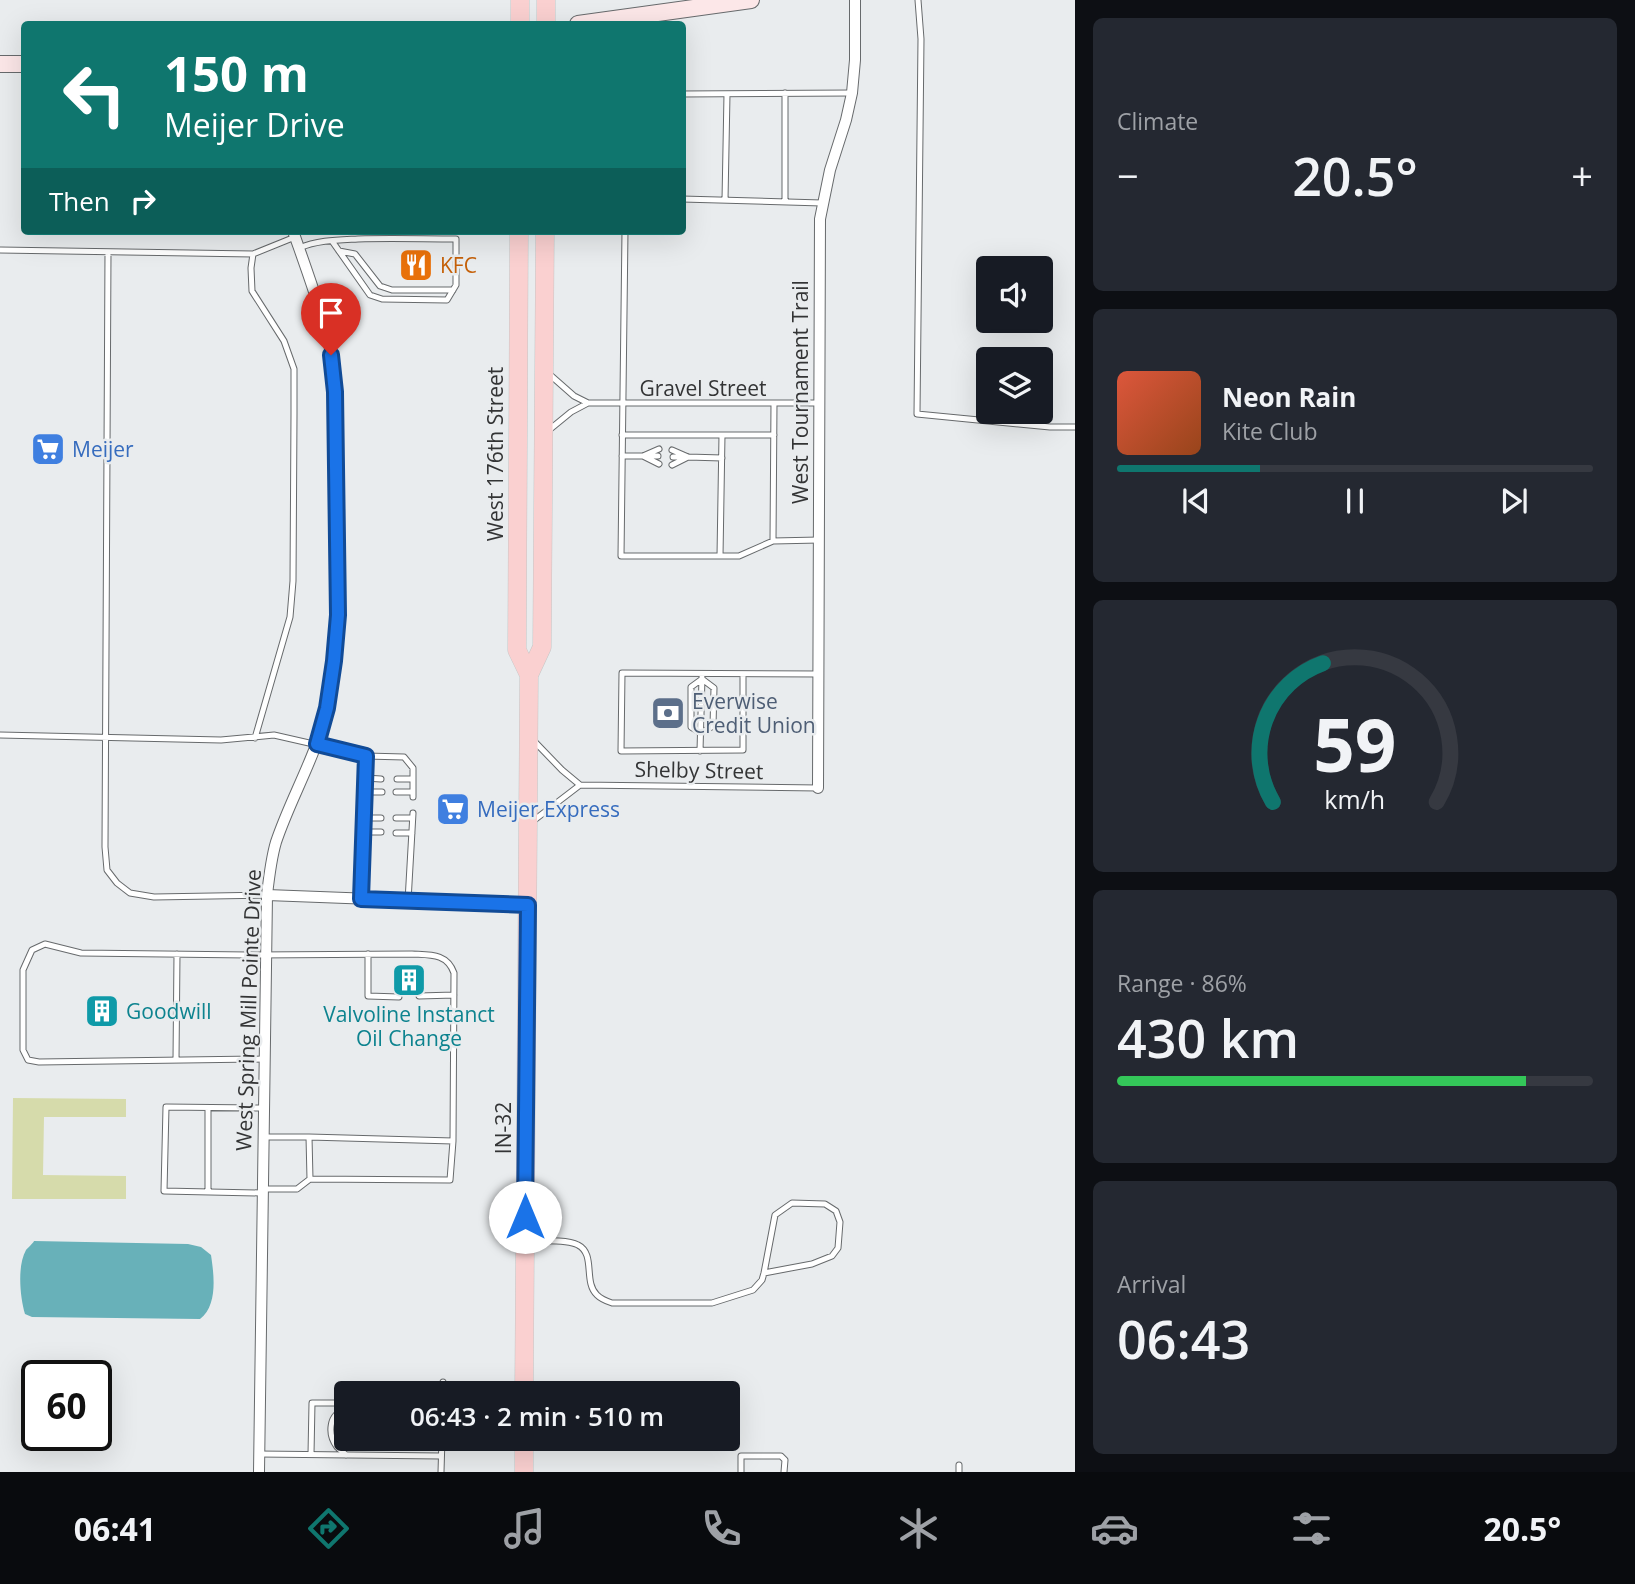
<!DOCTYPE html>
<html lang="en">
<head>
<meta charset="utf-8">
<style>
  :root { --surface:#171b24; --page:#242831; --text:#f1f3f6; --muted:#9ea1a6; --line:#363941; --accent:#0f766e }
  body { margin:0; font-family:"Open Sans",sans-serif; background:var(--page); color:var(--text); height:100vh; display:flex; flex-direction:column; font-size:26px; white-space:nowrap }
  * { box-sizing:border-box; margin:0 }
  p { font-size:23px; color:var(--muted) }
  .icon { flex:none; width:38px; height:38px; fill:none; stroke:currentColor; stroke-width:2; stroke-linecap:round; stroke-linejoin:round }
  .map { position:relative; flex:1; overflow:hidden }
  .side { display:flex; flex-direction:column; gap:18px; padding:18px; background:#0d0f14; width:560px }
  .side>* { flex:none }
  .top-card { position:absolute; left:21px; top:21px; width:665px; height:214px; border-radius:7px; box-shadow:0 7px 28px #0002; background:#0f766e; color:#fff; overflow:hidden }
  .buttons { position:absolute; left:976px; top:256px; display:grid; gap:14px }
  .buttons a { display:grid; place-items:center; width:77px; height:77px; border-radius:7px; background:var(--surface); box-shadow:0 7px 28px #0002; font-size:35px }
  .speed { position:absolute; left:21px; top:1360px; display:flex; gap:14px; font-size:35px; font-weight:700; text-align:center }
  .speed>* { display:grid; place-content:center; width:91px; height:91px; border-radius:50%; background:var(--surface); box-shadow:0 7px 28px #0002; line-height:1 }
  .speed .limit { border:4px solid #111; border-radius:10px; background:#fff; color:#111 }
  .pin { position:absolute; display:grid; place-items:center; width:60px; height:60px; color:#fff; margin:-72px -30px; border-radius:50% 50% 50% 0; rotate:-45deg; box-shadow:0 0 7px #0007 }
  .pin .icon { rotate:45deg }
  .me { position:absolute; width:77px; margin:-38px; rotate:0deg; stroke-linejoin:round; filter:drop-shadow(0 0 5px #0008) }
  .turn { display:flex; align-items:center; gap:24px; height:147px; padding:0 28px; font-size:32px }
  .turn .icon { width:91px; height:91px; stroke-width:2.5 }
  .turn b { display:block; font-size:49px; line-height:60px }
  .then { display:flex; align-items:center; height:66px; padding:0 28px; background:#0003; gap:14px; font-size:26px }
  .big { font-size:52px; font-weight:600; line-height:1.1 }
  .side .tile { flex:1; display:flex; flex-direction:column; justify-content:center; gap:10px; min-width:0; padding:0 24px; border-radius:10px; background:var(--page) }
  .side .dial { align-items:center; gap:0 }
  .dial svg { height:182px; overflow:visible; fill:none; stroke:var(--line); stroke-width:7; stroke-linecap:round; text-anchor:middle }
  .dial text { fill:var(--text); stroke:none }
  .song { display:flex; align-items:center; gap:21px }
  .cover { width:84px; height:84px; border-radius:10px; background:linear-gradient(135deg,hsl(10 70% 55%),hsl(20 70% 35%)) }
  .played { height:7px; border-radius:4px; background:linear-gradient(90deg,var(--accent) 30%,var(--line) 30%) }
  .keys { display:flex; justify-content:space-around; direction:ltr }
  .heat { display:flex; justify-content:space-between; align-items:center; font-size:38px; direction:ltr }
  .charge { height:10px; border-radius:5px; background:linear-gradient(90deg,#34c759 86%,var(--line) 0) }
  .trip { position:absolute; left:334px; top:1381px; width:406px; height:70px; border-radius:7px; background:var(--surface); box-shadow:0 7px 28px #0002; font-weight:600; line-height:70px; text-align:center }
  .menu { display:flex; height:112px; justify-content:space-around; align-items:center; background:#090b0e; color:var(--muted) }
  .menu .icon { width:49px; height:49px }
  .menu .active { color:var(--accent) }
  .menu b { font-size:32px; color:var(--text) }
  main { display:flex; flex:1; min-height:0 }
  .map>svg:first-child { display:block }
  .green { fill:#d6dbab }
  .water { fill:#68b1b9 }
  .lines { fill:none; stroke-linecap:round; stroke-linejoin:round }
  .lane-casing { stroke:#676a6c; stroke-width:7 }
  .street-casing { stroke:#676a6c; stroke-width:12 }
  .secondary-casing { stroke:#676a6c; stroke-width:18 }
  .primary-casing { stroke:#c6c6c6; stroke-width:19 }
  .lane { stroke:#fff; stroke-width:5 }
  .street { stroke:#fff; stroke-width:10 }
  .secondary { stroke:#fce7e8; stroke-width:16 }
  .primary { stroke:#fad0d0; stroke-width:18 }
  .route-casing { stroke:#114b97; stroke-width:18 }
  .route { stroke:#1a73e8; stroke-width:12 }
  .labels { text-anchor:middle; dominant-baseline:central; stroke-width:5; stroke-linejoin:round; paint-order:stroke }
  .food-label { font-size:21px; fill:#c56008; stroke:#e9ecee; text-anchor:start }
  .street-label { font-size:21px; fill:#333435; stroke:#e9ecee }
  .shop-label { font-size:21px; fill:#366cbe; stroke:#e9ecee; text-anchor:start }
  .service-label { font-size:21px; fill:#4e5e75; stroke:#e9ecee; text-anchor:start }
  .culture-label { font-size:21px; fill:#0d838f; stroke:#e9ecee; text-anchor:start }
</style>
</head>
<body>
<main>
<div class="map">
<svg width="1075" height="1472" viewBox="0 0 1075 1472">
  <rect width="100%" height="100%" fill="#e9ecee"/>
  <!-- green -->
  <path class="green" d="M13 1098 126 1099V1117H44L43 1175 126 1176V1199H12Z"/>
  <!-- water -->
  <path class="water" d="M34 1241 188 1244 201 1247 211 1255C214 1275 218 1305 200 1319L32 1317 25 1314C20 1297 17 1266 26 1250 27 1249 34 1242 34 1241Z"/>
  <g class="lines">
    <!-- lane casing -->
    <g class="lane-casing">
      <path id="lane" d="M918 0 921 39 917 414 1050 427H1075
        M682 94 852 93
        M682 199 822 203
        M725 200 727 94
        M785 202V93
        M625 231 621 556H739L773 541 819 540
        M299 248C318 240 338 240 358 239 390 238 423 239 456 239V285L447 300 382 299 370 295 332 241
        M0 250 253 254 295 237
        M339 251 355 254 380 286 392 290H453
        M108 252 105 847 107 870 117 883 130 893 154 897 267 895
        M253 254 251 268 252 291 284 341 294 369V414L293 581 290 617 255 738
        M549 374 574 396 588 403
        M549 430 571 412 588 403H819
        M622 435H774
        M672 450 688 457 722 458
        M622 456H643L659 449
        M643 456 659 464
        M646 456H658
        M673 457H685
        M672 465 688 457
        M773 541 774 403
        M720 556 722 435
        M743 674V750L621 751 622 673 819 674
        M702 679 714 688 713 726 701 733 691 727V687Z
        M0 735 221 740 274 735 366 756 404 757 413 768V797
        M534 741 562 770 580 785 818 788
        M700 751 702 677
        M365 778 381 779
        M397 779H413
        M365 792H382
        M396 792H413
        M364 818H381
        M396 818H412
        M533 821 580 785
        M364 832H381
        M396 833H412
        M361 899 366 756
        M408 901 413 813
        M368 954V996L399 997
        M419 996 454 995
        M264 1059 39 1062 28 1060 23 1050V970L32 950 45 944 81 953 248 955 412 954C430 955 447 953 454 973L453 1141 450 1180 310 1179
        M176 1060 177 954
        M309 1137 453 1141
        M262 1189H297L310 1179 309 1137H263
        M208 1192V1108
        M262 1193 164 1191 166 1107 263 1108
        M528 1241C541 1241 567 1239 578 1245 596 1254 583 1282 597 1295 601 1299 606 1301 612 1303H712L753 1290 762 1280 764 1273 775 1215 792 1203 825 1204 836 1211 840 1222 838 1248 832 1256 812 1264 764 1273
        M443 1393V1382
        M259 1454 441 1456
        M311 1454 312 1403H346
        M346 1455C343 1452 340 1450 337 1447 327 1434 329 1412 346 1410
        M441 1472 442 1438
        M741 1472V1456H781L785 1460 784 1472
        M959 1472V1465"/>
    </g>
    <!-- street casing -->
    <g class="street-casing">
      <path id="street" d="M818 788 820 219 830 170 846 120 852 93 855 60V0
        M267 895 528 905
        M259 1472 267 895C269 877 271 859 276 842 291 797 317 755 327 708 344 636 337 559 336 485 336 442 340 396 331 353 322 311 307 271 293 231"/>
    </g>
    <!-- secondary casing -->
    <g class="secondary-casing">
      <path id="secondary" d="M578 24 751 0
        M0 64H24"/>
    </g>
    <!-- primary casing -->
    <g class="primary-casing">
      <path id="primary" d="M520 24V0
        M546 24V0
        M519 231 517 650 529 675
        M524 1393 529 675 542 647 545 231
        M524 1472V1438"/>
    </g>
    <!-- lane -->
    <use href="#lane" class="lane"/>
    <!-- street -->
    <use href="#street" class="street"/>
    <!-- secondary -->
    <use href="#secondary" class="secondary"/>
    <!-- primary -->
    <use href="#primary" class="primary"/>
  </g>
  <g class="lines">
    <!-- route casing -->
    <g class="route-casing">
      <path id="route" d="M331 355 335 392 338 615 334 661 327 708 317 744 366 756 361 899 528 905 525 1217"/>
    </g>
    <!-- route -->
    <use href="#route" class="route"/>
  </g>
  <!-- icons -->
  <defs>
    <g id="restaurant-square" transform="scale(1.75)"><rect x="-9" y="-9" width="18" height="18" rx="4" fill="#e8710a" stroke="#e9ecee"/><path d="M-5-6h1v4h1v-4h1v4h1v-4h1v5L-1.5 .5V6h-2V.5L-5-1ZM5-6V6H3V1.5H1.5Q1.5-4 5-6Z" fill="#fff"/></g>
    <g id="supermarket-square" transform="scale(1.75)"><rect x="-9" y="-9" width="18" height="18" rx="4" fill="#3f7fe0" stroke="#e9ecee"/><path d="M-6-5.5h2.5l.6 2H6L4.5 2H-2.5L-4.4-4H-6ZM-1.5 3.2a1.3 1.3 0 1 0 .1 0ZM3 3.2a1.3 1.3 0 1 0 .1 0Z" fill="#fff"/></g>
    <g id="bank-square" transform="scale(1.75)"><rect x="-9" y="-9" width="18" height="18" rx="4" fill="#5c6f8a" stroke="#e9ecee"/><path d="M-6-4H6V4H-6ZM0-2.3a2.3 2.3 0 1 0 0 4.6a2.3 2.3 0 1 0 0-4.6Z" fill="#fff"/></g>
    <g id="building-square" transform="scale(1.75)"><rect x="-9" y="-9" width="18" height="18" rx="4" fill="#0f9aa8" stroke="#e9ecee"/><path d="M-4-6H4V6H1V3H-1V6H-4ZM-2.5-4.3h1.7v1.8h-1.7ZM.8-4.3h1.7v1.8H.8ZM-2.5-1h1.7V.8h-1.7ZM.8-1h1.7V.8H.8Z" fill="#fff"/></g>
  </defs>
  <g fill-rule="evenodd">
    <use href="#restaurant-square" x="416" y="265"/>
    <use href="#supermarket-square" x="48" y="449"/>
    <use href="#bank-square" x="668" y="713"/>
    <use href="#supermarket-square" x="453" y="809"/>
    <use href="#building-square" x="409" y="980"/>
    <use href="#building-square" x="102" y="1011"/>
  </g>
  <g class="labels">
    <!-- food labels -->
    <g class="food-label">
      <text x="440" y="265">KFC</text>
    </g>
    <!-- street labels -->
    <g class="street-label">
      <text x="703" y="388">Gravel Street</text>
      <text transform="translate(800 392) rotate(-90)">West Tournament Trail</text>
      <text transform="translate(495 454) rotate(-90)">West 176th Street</text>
      <text transform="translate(699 770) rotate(1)">Shelby Street</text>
      <text transform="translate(248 1010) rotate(-88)">West Spring Mill Pointe Drive</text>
      <text transform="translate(503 1128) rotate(-90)">IN-32</text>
    </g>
    <!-- shop labels -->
    <g class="shop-label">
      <text x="72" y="449">Meijer</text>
      <text x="477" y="809">Meijer Express</text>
    </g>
    <!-- service labels -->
    <g class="service-label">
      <text x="692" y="701">Everwise<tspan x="692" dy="24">Credit Union</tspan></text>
    </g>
    <!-- culture labels -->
    <g class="culture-label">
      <text x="126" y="1011">Goodwill</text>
      <text x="409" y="1014" text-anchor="middle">Valvoline Instanct<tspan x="409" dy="24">Oil Change</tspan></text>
    </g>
  </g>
</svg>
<div class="buttons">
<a><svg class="icon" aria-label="sound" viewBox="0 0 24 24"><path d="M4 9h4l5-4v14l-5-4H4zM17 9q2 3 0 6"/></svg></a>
<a><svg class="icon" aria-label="layers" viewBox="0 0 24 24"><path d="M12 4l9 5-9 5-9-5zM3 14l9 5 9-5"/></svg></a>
</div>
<div class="speed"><div class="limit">60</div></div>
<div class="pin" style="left:331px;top:355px;background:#d93025"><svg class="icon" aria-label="arrive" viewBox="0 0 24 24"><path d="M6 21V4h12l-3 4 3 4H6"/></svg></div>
<svg class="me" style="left:525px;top:1217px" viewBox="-20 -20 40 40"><circle r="19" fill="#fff"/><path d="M0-13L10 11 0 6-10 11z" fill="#1a73e8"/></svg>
<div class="trip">06:43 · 2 min · 510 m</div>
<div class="top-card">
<div class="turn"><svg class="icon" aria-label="left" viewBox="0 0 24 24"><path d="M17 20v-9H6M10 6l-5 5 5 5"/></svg><div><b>150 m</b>Meijer Drive</div></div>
<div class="then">Then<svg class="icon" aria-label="right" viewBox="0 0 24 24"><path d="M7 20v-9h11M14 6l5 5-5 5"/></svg></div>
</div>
</div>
<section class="side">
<div class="tile"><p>Climate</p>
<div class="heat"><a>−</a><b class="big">20.5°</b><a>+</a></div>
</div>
<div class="tile">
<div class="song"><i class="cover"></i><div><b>Neon Rain</b><p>Kite Club</p></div></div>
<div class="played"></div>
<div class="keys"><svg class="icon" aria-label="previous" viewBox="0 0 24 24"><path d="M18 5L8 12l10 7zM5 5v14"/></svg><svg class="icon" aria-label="pause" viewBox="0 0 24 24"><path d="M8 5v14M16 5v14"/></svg><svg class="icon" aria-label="next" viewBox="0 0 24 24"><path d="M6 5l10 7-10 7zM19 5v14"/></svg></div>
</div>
<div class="tile dial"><svg viewBox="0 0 100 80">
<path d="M14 69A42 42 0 1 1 86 69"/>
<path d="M14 69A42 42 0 0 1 36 8" stroke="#0f766e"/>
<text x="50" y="56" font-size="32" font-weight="700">59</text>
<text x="50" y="72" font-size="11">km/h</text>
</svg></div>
<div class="tile"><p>Range · 86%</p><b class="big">430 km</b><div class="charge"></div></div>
<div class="tile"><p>Arrival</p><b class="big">06:43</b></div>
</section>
</main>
<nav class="menu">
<b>06:41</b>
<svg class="icon active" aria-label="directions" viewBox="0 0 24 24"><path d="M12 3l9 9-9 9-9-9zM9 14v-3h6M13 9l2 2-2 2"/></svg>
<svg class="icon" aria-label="music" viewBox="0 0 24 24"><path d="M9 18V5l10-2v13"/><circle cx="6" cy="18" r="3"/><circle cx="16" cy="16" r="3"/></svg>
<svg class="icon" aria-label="phone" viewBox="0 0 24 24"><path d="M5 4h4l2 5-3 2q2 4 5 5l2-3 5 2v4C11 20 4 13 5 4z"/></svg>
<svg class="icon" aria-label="climate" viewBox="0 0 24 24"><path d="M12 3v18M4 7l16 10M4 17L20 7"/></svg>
<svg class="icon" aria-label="car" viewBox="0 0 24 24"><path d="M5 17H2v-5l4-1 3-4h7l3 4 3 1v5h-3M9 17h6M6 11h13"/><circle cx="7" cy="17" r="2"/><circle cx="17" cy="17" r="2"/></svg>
<svg class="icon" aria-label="filters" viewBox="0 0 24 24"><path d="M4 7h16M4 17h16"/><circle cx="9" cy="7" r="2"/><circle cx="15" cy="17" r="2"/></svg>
<b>20.5°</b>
</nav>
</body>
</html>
